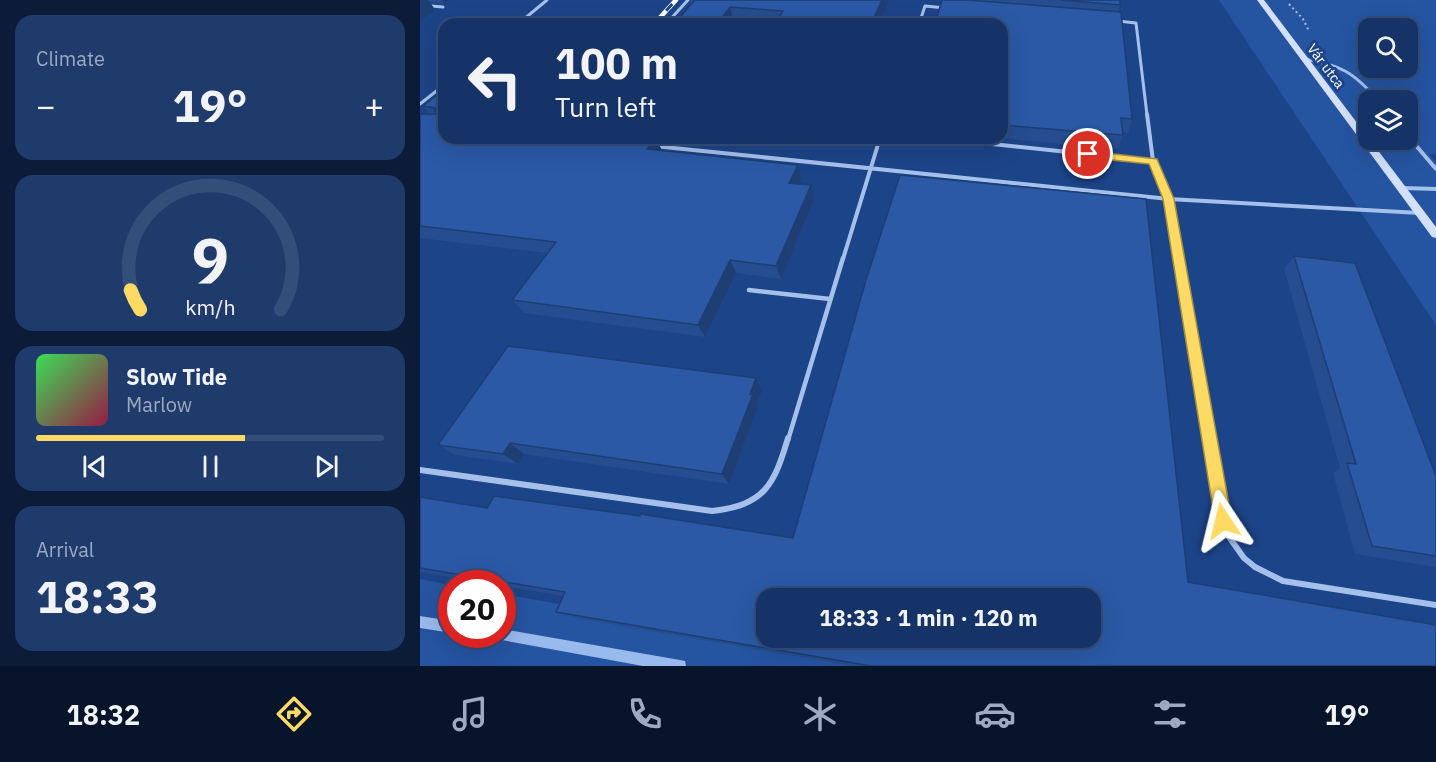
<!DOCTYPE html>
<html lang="en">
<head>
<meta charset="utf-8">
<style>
  :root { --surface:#153366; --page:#1e3b6c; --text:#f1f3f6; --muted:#9daabf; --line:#344e7a; --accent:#fcda63 }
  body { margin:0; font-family:"IBM Plex Sans",sans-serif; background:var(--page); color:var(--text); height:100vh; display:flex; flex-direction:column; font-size:22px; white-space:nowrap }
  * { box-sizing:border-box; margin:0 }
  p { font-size:20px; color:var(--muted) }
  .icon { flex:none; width:33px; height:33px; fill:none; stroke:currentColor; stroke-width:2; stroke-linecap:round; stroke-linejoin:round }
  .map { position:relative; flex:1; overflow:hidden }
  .drawer { display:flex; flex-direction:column; gap:15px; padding:15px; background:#0c1c38; width:420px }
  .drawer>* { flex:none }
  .hud { position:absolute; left:18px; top:18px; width:570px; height:126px; border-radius:18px; box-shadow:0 6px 24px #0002,0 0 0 2px var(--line); background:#153366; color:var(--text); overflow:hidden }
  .controls { position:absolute; left:938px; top:18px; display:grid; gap:12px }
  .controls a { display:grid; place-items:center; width:60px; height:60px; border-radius:12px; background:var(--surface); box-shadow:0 6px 24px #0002,0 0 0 2px var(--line); font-size:30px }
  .speed { position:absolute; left:18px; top:570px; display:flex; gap:12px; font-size:30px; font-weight:700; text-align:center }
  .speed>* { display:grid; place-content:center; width:78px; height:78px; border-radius:50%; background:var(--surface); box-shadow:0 6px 24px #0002,0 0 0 2px var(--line); line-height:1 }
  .speed .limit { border:9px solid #d22; background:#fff; color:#111 }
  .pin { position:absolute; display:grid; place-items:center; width:51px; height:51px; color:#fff; margin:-26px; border:3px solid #fff; border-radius:50%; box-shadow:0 2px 6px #0007 }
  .me { position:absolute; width:66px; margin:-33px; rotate:350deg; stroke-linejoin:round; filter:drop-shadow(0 0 4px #0008) }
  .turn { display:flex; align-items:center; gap:21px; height:126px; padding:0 18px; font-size:27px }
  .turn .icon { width:78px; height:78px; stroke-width:2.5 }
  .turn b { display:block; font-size:42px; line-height:51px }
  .big { font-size:45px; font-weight:800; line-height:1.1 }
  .drawer .tile { flex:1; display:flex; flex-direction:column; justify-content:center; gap:9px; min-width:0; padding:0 21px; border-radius:18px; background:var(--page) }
  .drawer .dial { align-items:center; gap:0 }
  .dial svg { height:156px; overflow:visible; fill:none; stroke:var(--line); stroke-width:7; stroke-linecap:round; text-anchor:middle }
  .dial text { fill:var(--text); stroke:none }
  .song { display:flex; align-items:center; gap:18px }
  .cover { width:72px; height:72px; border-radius:9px; background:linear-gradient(135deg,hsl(130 70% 55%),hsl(340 70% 35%)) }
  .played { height:6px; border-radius:3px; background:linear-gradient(90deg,var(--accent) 60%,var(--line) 60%) }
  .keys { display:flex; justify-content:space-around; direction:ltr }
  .heat { display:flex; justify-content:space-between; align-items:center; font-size:33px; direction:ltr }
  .trip { position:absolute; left:336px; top:588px; width:345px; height:60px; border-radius:18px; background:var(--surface); box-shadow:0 6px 24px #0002,0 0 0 2px var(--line); font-weight:800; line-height:60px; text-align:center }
  .menu { display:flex; height:96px; justify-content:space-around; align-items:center; background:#081429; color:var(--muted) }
  .menu .icon { width:42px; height:42px }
  .menu .selected { color:var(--accent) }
  .menu b { font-size:27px; color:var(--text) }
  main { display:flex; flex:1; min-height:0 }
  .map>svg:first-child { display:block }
  .green { fill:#2554a1; fill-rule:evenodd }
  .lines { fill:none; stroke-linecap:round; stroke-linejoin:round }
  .stream { fill:#99baed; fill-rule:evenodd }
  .path { stroke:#a6c0ec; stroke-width:2; stroke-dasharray:2 3; stroke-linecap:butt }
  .service-far3 { stroke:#a6c0ec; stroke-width:3 }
  .service-far2 { stroke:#a6c0ec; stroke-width:4 }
  .service-far1 { stroke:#a6c0ec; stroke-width:4.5 }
  .service { stroke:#a6c0ec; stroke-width:6 }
  .secondary { fill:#d2e0f9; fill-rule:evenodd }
  .rail-casing { stroke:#fff; stroke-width:4.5 }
  .rail { stroke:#1c4488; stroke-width:3; stroke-dasharray:9; stroke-linecap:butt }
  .wall { fill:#254d8f }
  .shaded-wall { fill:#1e3e74 }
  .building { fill:#2b59a6; stroke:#1e3e74; stroke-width:1.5; fill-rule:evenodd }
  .route { fill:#fcda63; stroke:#a48e40; stroke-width:1.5 }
  .labels { text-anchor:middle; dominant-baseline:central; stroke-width:6; stroke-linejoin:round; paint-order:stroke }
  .far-street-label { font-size:14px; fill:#fff; stroke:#1c4488 }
</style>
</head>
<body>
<main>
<section class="drawer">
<div class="tile"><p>Climate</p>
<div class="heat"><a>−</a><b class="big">19°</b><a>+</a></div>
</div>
<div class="tile dial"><svg viewBox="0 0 100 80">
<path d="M14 69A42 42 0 1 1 86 69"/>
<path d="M14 69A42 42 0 0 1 9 59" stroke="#fcda63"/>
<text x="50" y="56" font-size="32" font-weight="700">9</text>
<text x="50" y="72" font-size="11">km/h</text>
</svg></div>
<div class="tile">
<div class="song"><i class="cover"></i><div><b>Slow Tide</b><p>Marlow</p></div></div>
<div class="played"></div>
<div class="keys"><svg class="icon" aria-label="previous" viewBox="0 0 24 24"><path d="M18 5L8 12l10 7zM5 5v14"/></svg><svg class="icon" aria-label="pause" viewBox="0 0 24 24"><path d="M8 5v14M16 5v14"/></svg><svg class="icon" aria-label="next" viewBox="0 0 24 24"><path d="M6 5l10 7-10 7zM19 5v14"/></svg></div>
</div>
<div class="tile"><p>Arrival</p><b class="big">18:33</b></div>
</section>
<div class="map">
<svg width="1016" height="666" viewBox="0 0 1016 666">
  <rect width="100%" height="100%" fill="#1c4488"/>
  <!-- green -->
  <path class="green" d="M799 0H1016V154H1009L1016 162V325ZM948 28H987V68H948ZM948 100H987V140H948Z
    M0 579 31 585 32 634H82L83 594 491 666H0Z"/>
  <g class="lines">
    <!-- stream -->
    <path class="stream" d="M0 616 32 621V633L0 628Z
      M82 629 260 660 265 661 266 666H223L71 638 69 634H82Z"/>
    <!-- path -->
    <path class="path" d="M869 4 883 19 889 31"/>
    <!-- service-far3 -->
    <path class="service-far3" d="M0 5 23 7
      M698 21 716 23 727 115
      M98 24 127 0
      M246 24 268 0
      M499 24 505 6 525 8
      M884 59C921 65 933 72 958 100
      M0 104 24 85"/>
    <!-- service-far2 -->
    <path class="service-far2" d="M727 114 733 161 749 199 759 259
      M987 135 1016 169
      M515 138 733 161
      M234 146 749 199 1000 213
      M983 188 1016 189
      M423 259 460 138"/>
    <!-- service-far1 -->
    <path class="service-far1" d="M759 258 791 440
      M329 290 410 299
      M368 440 423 258"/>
    <!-- service -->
    <path class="service" d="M790 438 807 534 824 558 835 567 863 581 1016 605
      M0 470 292 511C345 505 354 485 368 438"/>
    <!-- secondary -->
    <path class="secondary" d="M837 0H844L1016 227V238L1012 237Z"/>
    <!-- rail casing -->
    <g class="rail-casing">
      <path id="rail" d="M234 24 256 0"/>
    </g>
    <!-- rail -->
    <use href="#rail" class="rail"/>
  </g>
  <!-- wall -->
  <path class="wall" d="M0 0H30L24 4 10 2 15 10Z
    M270 0H469L355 24 313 20 271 5Z
    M522 0H700V5L698 12 712 119 708 133 702 132 703 135 698 149 577 138H582V24Z
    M24 89V138H251L247 143 238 142 242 151 381 178 378 184 391 185 394 199 361 279 316 273 285 337 104 313 92 300 127 253 0 238V114H9L3 106Z
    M874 256 1016 476V567L935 554 913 473 920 468 864 269Z
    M336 378 342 390 337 403 338 406 309 484 104 454 98 464 35 455 18 445Z
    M0 497 67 508 373 538 768 582 1016 666H434L151 617 136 612 143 596 82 586V584H70L0 572Z"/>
  <!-- shaded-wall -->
  <path class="shaded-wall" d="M2 0H8L15 10 0 21V1Z
    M22 0H30L24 4Z
    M462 0H469L458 24H451Z
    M310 7 313 20 311 24H297Z
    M235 138H236L242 151 227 149Z
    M245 138H251L247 143Z
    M378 165 381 178 373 197 369 183Z
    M391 185 394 199 361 279 356 266Z
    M310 260 316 273 285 337 278 325Z
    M336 378 342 390 337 403 338 406 309 484 302 474Z
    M90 443 104 454 98 464 83 454Z"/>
  <!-- building -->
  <path class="building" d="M275 0H462L451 24H355L363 11 310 7 297 24H254Z
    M522 0H547L701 12 712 119 701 118 703 135 582 125V24H515Z
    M641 0H700V5Z
    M24 89V138H235L227 149 378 165 369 183 391 185 356 266 310 260 278 325 92 300 136 242 0 226V114H16L15 108 3 106Z
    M480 175 726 199 768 582 1016 625V666H451L136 612 145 592 0 568V497L67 508 74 496 220 516V514L373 538 446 280ZM346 598H670V638H346Z
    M874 256 935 263 1016 476V556L952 546 927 463 936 464Z
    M88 346 336 378 330 394H333L302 474 90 443 83 454 18 445Z"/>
  <!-- route -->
  <path class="route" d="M668 151 737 159 754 199 812 521 809 527 803 530 797 527 795 521 743 199 729 164 664 157 663 154Z"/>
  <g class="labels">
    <!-- far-street labels -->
    <g class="far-street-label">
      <text transform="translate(906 66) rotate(53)">Vár utca</text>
    </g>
  </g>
</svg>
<div class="controls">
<a><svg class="icon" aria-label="search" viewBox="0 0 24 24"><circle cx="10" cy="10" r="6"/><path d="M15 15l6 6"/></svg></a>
<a><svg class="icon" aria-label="layers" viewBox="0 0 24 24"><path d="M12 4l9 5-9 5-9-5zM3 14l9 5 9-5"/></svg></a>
</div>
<div class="speed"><div class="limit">20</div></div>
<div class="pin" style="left:668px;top:154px;background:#d93025"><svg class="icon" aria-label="arrive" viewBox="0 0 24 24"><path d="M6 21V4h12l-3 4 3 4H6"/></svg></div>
<svg class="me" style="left:803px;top:521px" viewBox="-20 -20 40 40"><path d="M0-17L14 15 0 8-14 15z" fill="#fcda63" stroke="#fff" stroke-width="4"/></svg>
<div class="trip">18:33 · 1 min · 120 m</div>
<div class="hud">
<div class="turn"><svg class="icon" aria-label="left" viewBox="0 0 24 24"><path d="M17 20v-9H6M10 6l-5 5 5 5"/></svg><div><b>100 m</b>Turn left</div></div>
</div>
</div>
</main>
<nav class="menu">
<b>18:32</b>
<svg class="icon selected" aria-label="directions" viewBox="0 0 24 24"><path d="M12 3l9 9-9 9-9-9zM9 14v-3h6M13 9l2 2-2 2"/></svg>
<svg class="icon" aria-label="music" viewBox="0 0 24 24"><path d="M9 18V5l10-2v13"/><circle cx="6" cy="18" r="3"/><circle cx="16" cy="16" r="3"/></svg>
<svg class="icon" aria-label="phone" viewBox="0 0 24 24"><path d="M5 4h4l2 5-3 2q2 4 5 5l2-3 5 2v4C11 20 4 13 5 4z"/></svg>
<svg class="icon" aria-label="climate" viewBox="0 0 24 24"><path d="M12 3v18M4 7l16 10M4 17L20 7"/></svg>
<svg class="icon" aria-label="car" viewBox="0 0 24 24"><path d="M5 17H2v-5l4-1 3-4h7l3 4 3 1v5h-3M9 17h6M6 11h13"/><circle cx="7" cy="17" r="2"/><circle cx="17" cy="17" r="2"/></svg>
<svg class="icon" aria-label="filters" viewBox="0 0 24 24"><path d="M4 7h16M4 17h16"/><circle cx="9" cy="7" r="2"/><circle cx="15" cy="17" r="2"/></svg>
<b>19°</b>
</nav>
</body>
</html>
